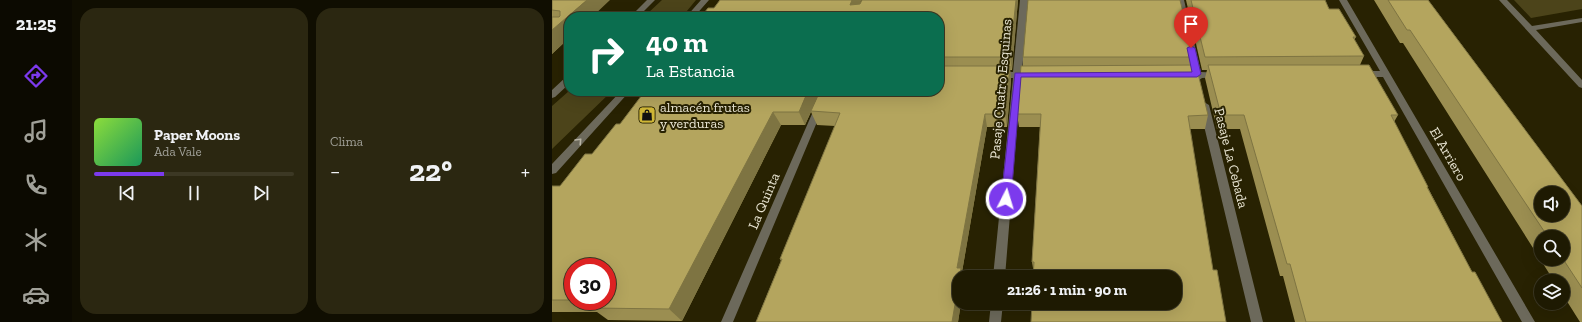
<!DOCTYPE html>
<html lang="es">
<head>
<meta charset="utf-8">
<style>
  :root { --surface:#1e1a02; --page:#2b2711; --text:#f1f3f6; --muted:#a1a199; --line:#3c3824; --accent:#7c3aed }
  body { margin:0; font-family:"Zilla Slab",serif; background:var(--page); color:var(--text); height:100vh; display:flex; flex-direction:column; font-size:15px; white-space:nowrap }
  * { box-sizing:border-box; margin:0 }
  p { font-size:13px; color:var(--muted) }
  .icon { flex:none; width:22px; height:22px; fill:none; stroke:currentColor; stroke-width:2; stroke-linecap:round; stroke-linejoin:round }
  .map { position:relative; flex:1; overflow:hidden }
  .sheet { display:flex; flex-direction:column; gap:8px; padding:8px; background:#100e01; width:480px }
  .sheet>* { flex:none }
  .guide { position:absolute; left:12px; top:12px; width:380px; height:84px; border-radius:16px; box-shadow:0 4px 16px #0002,0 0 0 1px var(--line); background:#0b6e4f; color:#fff; overflow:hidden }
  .controls { position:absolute; left:982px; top:186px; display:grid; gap:8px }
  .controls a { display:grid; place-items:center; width:36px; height:36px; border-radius:50%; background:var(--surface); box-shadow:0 4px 16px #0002,0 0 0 1px var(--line); font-size:20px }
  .speed { position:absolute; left:12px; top:258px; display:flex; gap:8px; font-size:20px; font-weight:700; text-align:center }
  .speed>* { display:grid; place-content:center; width:52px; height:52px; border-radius:50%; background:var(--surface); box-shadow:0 4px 16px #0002,0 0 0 1px var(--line); line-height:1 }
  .speed .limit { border:6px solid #d22; background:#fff; color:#111 }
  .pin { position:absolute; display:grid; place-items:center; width:34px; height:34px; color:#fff; margin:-41px -17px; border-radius:50% 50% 50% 0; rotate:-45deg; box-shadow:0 0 4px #0007 }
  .pin .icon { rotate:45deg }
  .me { position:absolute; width:44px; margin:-22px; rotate:5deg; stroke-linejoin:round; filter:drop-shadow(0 0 3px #0008) }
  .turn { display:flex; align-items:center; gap:14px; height:84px; padding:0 16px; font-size:18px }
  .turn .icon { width:52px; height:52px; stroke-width:2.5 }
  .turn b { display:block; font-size:28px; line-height:34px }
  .big { font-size:30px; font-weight:700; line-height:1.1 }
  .sheet .card { flex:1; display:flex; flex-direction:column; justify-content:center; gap:6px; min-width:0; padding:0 14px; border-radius:16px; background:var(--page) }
  .song { display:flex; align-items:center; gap:12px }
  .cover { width:48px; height:48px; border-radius:6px; background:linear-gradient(135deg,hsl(90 70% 55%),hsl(150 70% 35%)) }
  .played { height:4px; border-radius:2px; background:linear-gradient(90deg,var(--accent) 35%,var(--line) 35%) }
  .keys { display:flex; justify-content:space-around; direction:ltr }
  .heat { display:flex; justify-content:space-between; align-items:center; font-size:22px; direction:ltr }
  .sheet .tiles { flex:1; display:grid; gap:8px; grid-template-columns:repeat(2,1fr) }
  .trip { position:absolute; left:400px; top:270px; width:230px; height:40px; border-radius:16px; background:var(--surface); box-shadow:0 4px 16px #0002,0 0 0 1px var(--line); font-weight:700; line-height:40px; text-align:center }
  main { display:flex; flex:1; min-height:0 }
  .tab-bar { display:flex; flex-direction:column; width:72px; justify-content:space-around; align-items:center; background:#0c0a01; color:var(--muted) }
  .tab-bar .icon { width:28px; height:28px }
  .tab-bar .active { color:var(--accent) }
  .tab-bar b { font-size:18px; color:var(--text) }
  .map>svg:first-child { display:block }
  .green { fill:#4c441a }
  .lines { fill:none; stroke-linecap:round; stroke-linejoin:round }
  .minor { fill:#6c695b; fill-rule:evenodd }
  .tertiary { fill:#6c695b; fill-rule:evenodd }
  .wall { fill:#9b8e51; fill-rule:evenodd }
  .shaded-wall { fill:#7e7442 }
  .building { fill:#b4a55e; stroke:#7e7442; fill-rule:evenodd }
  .oneway { stroke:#b8b4a4 }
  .route { fill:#7c3aed; stroke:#51269a }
  .labels { text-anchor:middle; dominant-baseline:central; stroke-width:4; stroke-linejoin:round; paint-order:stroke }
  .street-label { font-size:14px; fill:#eae6d4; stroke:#282202 }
  .poi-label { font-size:14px; fill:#eae6d4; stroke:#282202; text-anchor:start }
</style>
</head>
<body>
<main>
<nav class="tab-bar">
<b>21:25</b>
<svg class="icon active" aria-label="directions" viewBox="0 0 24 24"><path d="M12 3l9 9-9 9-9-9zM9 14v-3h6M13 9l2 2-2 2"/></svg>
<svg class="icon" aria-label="music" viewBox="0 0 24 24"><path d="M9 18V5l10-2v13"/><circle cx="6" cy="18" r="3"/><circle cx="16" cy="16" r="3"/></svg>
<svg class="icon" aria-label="phone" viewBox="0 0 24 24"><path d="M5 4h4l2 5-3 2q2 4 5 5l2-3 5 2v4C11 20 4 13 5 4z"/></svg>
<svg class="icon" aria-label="climate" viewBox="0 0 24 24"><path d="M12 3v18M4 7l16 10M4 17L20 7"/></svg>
<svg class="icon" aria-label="car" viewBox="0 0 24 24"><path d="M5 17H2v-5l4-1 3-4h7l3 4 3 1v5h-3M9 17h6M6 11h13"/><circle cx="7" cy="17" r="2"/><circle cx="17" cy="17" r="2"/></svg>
</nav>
<section class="sheet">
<div class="tiles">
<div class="card">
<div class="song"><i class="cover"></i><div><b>Paper Moons</b><p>Ada Vale</p></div></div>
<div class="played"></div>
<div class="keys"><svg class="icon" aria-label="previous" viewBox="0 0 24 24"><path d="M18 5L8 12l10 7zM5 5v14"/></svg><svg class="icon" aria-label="pause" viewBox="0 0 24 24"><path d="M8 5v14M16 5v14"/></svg><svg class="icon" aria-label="next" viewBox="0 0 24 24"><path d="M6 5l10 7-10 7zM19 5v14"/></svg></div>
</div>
<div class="card"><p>Clima</p>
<div class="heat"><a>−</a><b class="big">22°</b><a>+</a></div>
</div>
</div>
</section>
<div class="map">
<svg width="1030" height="322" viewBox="0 0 1030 322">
  <rect width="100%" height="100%" fill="#282202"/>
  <!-- green -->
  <path class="green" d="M110 0H144L130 17H96L95 14Z
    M962 0H1030V9L979 18Z
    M17 91H60L0 149V106Z"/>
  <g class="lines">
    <!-- minor -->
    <path class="minor" d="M468 0H476L470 72H481L485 75 481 78H469L453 277H441L461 78H445L441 75 445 72H461Z
      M624 0H632L649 72 670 73 671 75 670 77 650 78 646 81 642 78H633L629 75 633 72H640Z
      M787 0H795L983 322H970L831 77H809L805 74 809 71H828Z
      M947 0H955L980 26 1030 18V22L984 30 1030 80V88L1027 87Z
      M270 91H278L181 322H169Z
      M652 102 657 105 711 322H699L647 105Z
      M439 303H451L449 322H437Z"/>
    <!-- tertiary -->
    <path class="tertiary" d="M95 0H103L86 17H78Z
      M149 0H157L142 17H134Z
      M17 76V84L3 97 0 98V90L14 77Z
      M69 91H78L4 173 0 174V164Z"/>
  </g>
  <!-- wall -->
  <path class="wall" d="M0 0 17 17V38L0 54Z
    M309 0 308 4 310 0H466L460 70H458L459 80 455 127H435L410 272 411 277H407L409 303 406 322H204L229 261 228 259 283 126 265 125 259 112 253 125H229L130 321 56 320 45 312H0V186H8L40 154 68 124 387 91V17H149ZM21 267 55 301H21Z
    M634 0H773L777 9 804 37 802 40 812 56 808 65 846 115 842 122 876 187V188L920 272 950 322H743L731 276H728L688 129H665L653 78 655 70H650Z
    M822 0H876L1030 206V322H1028L1011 295V281H1002L851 43H848ZM989 237H1011V259H989Z
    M471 57H642L640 65 656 115 653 129H638L482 274 480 262 488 127H467L465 114 471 66Z"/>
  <!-- shaded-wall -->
  <path class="shaded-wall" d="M35 0H58L40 17H17V38L0 54V30Z
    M300 0H309L303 17 298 5Z
    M464 0H466L460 70 458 57Z
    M458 66 459 80 455 127 453 114Z
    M256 91H268L253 125 247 112Z
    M221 112 229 125 130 321 117 309Z
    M433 114 435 127 410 272 411 277H408L405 268Z
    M407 281V303H409L406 322H400Z"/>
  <!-- building -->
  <path class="building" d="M0 0H35L0 30V17H7L8 16V11L0 10Z
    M168 0H300L298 5 308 4 310 0H464L458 57H387V17H149L156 8H162Z
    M476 0H628L642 57H471Z
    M639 0H773L777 9H787L804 37H801L812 56 653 57Z
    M836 0H876L1030 206V288L1011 259V237H996L858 30H855ZM989 193H1011V215H989Z
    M644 65 656 115 636 116 661 270H665L674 322H479L480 303H623V277H481L482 262H480L489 114H465L469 66Z
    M656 65H817L846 115H839L876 187H875L920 272H923L950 322H754L738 264H735L692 115H669Z
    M387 66H458L453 114H433L405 268H409L408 277H407V281L400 322H204L230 259H228L244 220 288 113 259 111 268 91H387Z
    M93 91H256L247 112H221L117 309 41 308 45 301H55V267H21V300H0V186H8L33 154H40L64 124H68Z"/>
  <!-- one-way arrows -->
  <defs><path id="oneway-chevron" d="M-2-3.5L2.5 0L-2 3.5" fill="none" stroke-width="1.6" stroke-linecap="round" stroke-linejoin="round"/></defs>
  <use class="oneway" href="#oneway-chevron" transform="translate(27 141) rotate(-47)"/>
  <!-- route -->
  <path class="route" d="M639 46 643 48 649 74 645 77H469L459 199 458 202H451L449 199 463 73 640 72 635 48Z"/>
  <!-- icons -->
  <defs>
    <g id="shop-square" transform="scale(0.9)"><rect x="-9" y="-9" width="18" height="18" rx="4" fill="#d0b736" stroke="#282202"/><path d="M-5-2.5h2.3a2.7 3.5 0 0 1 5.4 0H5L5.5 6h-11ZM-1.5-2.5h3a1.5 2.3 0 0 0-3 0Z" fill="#111"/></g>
  </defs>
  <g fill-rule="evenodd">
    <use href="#shop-square" x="95" y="115"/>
  </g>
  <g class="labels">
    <!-- street labels -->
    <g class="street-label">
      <text transform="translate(449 89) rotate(-85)">Pasaje Cuatro Esquinas</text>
      <text transform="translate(896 154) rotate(60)">El Arriero</text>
      <text transform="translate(679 158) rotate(76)">Pasaje La Cebada</text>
      <text transform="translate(212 201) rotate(-67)">La Quinta</text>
    </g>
    <!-- poi labels -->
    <g class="poi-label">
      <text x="108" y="107">almacén frutas<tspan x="108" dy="16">y verduras</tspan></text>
    </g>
  </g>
</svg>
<div class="controls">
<a><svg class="icon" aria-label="sound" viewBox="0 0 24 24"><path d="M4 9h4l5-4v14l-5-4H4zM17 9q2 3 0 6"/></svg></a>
<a><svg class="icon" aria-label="search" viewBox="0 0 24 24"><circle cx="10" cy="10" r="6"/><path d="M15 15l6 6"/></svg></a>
<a><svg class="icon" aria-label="layers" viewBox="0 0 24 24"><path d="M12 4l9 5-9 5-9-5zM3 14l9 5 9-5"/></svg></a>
</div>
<div class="speed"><div class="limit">30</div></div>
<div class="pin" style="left:639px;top:48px;background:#d93025"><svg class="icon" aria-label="arrive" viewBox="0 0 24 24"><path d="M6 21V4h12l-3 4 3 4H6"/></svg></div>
<svg class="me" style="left:454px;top:199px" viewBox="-20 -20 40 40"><circle r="17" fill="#7c3aed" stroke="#fff" stroke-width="3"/><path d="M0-11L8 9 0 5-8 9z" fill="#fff"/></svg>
<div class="trip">21:26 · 1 min · 90 m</div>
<div class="guide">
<div class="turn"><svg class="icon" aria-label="right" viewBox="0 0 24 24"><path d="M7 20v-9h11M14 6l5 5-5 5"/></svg><div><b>40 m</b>La Estancia</div></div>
</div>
</div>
</main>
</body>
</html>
